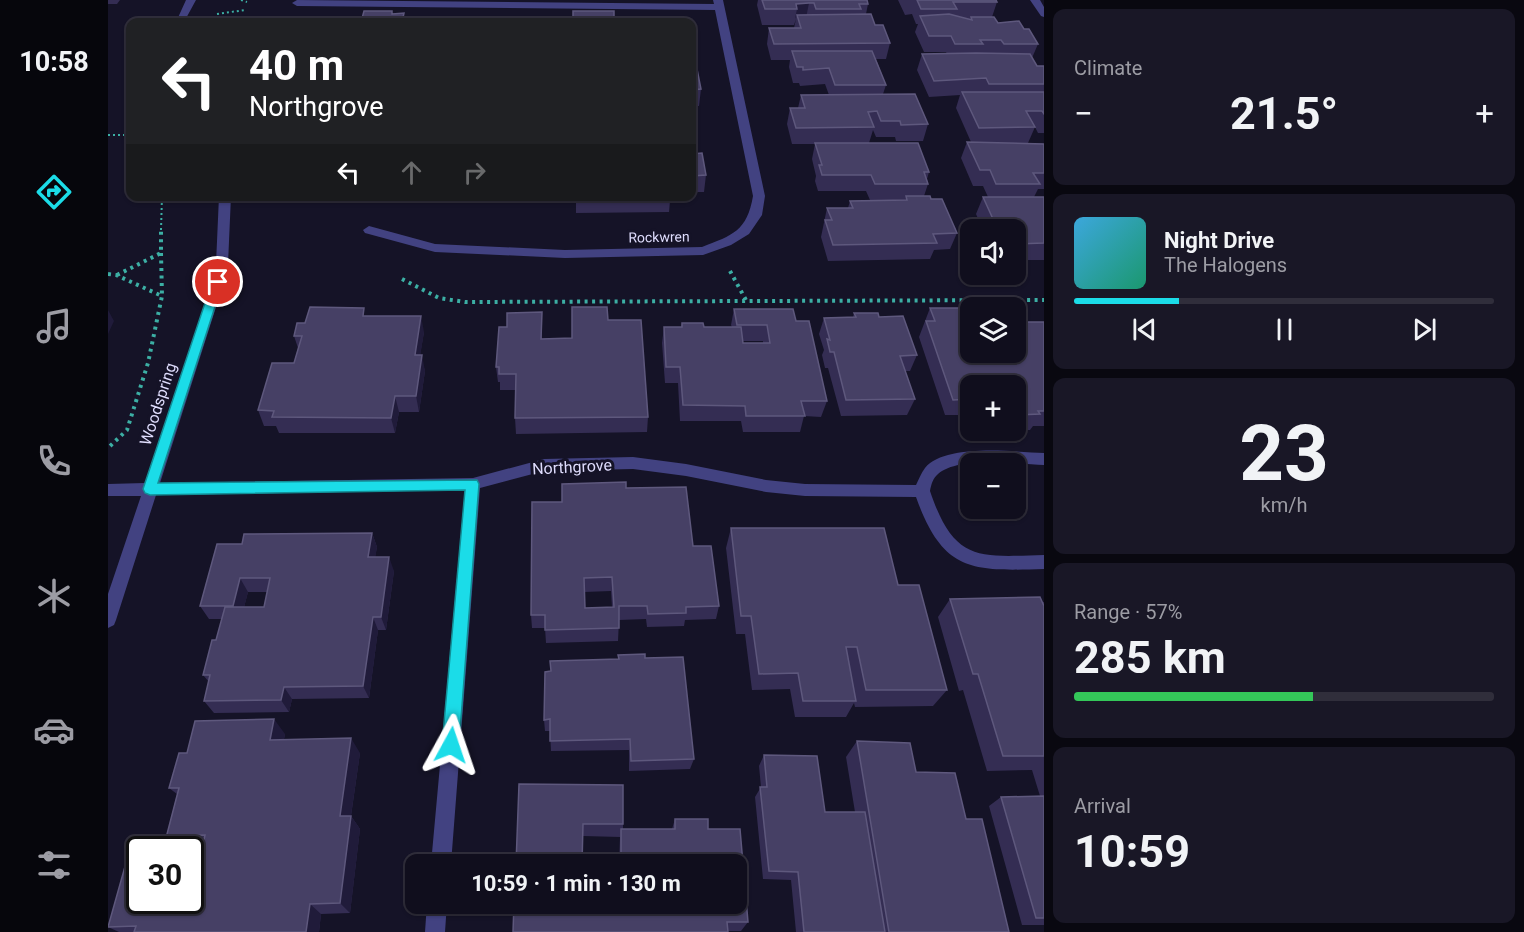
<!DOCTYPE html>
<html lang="en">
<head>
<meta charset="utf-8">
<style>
  :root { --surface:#100e1d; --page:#191726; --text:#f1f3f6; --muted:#9c9ca4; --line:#302e3b; --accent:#1bdce8 }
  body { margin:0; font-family:Roboto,sans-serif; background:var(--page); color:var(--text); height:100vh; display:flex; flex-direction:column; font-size:22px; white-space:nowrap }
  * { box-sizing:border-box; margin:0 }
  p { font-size:20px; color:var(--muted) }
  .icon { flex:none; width:33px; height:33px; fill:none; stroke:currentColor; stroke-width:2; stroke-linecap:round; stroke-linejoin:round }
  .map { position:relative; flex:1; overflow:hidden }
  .details { display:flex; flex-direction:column; gap:9px; padding:9px; background:#090810; width:480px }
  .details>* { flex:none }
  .hud { position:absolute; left:18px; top:18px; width:570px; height:183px; border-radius:12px; box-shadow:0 2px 4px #0004,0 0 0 2px var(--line); background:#202124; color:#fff; overflow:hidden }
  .tools { position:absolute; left:852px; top:219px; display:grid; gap:12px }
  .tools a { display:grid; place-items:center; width:66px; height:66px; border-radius:12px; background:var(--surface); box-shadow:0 2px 4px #0004,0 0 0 2px var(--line); font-size:30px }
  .speed { position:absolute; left:18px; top:836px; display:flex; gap:12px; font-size:30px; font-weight:700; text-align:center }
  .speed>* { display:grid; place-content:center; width:78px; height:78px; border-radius:50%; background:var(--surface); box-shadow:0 2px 4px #0004,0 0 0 2px var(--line); line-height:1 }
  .speed .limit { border:3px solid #111; border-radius:9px; background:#fff; color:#111 }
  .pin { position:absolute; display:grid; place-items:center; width:51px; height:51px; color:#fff; margin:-26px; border:3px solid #fff; border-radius:50%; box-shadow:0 2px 6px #0007 }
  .me { position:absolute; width:66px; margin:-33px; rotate:5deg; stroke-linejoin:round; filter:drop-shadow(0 0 4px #0008) }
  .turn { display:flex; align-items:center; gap:21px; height:126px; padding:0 24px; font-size:27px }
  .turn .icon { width:78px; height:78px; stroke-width:2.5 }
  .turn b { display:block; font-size:42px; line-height:51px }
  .lanes { display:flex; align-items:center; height:57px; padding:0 24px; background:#0003; justify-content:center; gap:30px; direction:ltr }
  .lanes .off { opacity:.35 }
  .big { font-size:45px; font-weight:700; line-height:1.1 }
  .details .card { flex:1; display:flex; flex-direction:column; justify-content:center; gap:9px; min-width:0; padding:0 21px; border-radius:12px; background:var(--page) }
  .details .dial { align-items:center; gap:0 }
  .dial b { font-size:78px; line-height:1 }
  .song { display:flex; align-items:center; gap:18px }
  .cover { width:72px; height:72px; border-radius:9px; background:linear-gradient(135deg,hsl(200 70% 55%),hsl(160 70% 35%)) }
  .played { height:6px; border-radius:3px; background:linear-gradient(90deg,var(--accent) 25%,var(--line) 25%) }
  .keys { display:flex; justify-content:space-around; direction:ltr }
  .heat { display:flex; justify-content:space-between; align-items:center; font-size:33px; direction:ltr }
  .charge { height:9px; border-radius:4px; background:linear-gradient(90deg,#34c759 57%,var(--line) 0) }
  .trip { position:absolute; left:297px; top:854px; width:342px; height:60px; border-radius:12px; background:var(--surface); box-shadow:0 2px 4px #0004,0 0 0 2px var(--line); font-weight:700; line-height:60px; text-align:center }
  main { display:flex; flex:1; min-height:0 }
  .menu { display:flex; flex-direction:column; width:108px; justify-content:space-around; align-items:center; background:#06060c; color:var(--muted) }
  .menu .icon { width:42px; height:42px }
  .menu .on { color:var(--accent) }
  .menu b { font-size:27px; color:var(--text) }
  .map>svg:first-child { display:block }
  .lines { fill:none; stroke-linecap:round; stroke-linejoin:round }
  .path-far1 { stroke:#3cafa4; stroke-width:2; stroke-dasharray:2 3; stroke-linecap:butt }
  .path { stroke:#3cafa4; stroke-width:4; stroke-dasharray:3 4.5; stroke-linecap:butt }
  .minor { fill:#424281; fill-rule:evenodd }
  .wall { fill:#342d53; fill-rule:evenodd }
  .shaded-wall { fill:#201b3a }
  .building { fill:#464065; stroke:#5e587d; stroke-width:1.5; fill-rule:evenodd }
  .route { fill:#1bdce8; stroke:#128f97; stroke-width:1.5 }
  .labels { text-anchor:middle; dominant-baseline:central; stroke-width:6; stroke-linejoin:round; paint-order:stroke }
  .far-street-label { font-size:14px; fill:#dedcfc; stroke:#151327 }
  .street-label { font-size:16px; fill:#dedcfc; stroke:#151327 }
</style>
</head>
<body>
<main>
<nav class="menu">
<b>10:58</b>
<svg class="icon on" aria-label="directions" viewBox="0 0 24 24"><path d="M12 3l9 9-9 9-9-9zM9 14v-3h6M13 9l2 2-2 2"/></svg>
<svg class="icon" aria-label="music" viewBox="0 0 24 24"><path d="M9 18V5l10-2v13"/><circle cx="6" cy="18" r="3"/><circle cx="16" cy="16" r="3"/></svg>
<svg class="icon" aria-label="phone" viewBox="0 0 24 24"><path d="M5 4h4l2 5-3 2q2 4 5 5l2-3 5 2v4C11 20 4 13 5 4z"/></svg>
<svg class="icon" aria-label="climate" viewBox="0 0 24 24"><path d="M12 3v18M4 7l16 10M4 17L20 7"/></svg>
<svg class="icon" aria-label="car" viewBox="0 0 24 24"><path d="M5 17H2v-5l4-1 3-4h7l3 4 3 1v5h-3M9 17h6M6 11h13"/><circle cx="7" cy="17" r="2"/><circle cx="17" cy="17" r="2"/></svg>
<svg class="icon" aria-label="filters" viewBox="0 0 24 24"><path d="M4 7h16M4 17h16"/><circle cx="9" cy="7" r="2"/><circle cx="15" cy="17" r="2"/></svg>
</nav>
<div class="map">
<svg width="936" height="932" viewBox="0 0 936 932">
  <rect width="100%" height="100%" fill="#151327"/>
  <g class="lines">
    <!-- path-far1 -->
    <path class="path-far1" d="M133 0 139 2
      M109 14 137 10
      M0 135H22
      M53 230 54 196"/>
    <!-- path -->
    <path class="path" d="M53 253 54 296
      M622 271 639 302
      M0 274 8 275 54 296 40 363 19 430 0 448
      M9 275 53 253V229
      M294 279 331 298 357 302 936 300"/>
    <!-- minor -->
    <path class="minor" d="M78 0H88L76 22H68Z
      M605 0H615L657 196 654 215 641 234 623 245 595 255 457 258 327 252 257 233 255 230 261 226 327 244 457 250 594 247C625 235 639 231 645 196L607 10 189 6 184 3 189 0 606 4Z
      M922 0H932L936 7V17L933 16Z
      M111 196H123L120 264 116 282 52 483 365 478 436 459 525 457 578 464 658 480 697 484 808 485C811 479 813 473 817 468 838 443 907 452 936 453V465C909 464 851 456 830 474 825 478 823 485 822 491 846 562 870 557 936 555V569C865 571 835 573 808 497L697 496 658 492 578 476 525 469 436 471 372 488 343 864H323L357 490 48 495 8 620 6 625 0 628V594L33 496H0V484L37 483 104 282 108 264Z
      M319 903H339L337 932H317Z"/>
  </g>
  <!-- wall -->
  <path class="wall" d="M0 0H12L9 4H0Z
    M650 0H759L760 4 758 14 782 43 778 59H768L778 85 775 94 820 124 815 141H788L787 137H768L765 130 761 143 821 172 819 179 820 184 816 196 823 199 849 233 842 249 826 250 822 259 720 261 713 237 719 208H740L742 201 762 200 758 191H710L707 181 708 176 704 159 707 144H684L679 124 682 108H690L693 95H721L717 84 692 86 691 83H685L681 67 682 60H663L659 44 661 28H686L688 19 686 25H654L649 5Z
    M790 0H888L889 2 884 17 890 23 916 29 930 44 924 58 929 66H936V133H930L927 127 920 143 936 144V189H930L926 197H936V260H908V230H875L868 214 875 197H880L875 186H865L853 158 859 142H863L848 108 852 95 821 97 809 70 814 54H839L838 52H816L807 32 810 24H808L804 14 797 15Z
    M584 59 593 89 591 106H584Z
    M584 154 598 175 596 192H584Z
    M370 196H412L411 201H370Z
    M468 196H577V201H562L561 212 468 213Z
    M822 308H862V352H908L912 326 914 322H936V426H925L922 430H908V386H862V422L860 415H837L811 337Z
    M626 309 688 321 719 401 713 417 696 416 692 432H635L633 421H572L570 383H557L554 343 556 327H573L574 323 596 327H624L623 325ZM635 341H655V343H635Z
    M434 312V339L464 338 500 320 540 417 539 432 408 434 407 418 408 390H392V382H390L388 367 399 327Z
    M746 313 771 317 809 355 802 371H797L807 399 799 415 733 416 720 368H717L714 355 716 350 711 334 716 318 745 317Z
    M259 316 316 332 312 355 317 371 311 412H291L287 433H171L168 426H156L150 410 186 363 190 348 186 336 197 323Z
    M518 488 585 546 611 606 608 619 577 620 576 626 539 627 538 619 511 620 510 641 438 643 437 628H424L423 615 454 502ZM503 591 504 607 477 608 476 592Z
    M623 528 790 585 839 690 825 706 747 707 746 703 738 717H687L682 689 644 690 637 634H628L618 548Z
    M264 533 269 547 267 557 286 571 278 630H270L261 698 184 699 181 712 106 713 96 701 101 682 95 675 108 640 114 619H101L92 606 134 544ZM140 592H159L156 607H136Z
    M842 599 936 602V925H914L881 806 893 797 932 796 924 770 879 771 855 690 851 691 830 617Z
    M510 655 537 658 586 759 582 769 521 771V750L443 751 442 731H437L436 720 443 671 510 659Z
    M177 734 176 739 252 753 243 816 252 829 242 913 213 914 211 932H11L0 927 58 838 69 794 61 788 79 753ZM94 848 89 873 32 900 79 849Z
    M749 741 808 772 858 819 901 932H688L683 880 655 879 647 797 653 787 651 766 656 755 717 812H747L738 757Z
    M411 784 515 785V829H564L567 819H600V829H632L640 922 633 931H620V932H405L406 903H628V864H511L512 837 475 836 474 864H408Z"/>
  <!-- shaded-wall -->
  <path class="shaded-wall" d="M701 3 698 18 689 15 687 19 689 9 688 4Z
    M0 310 6 321 0 334Z
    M313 316 316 332 310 370 307 355Z
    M314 355 317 371 311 412 308 396Z
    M287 396 291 412 287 433 283 418Z
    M264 533 269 547 265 571 260 557Z
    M281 557 286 571 278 630 273 617Z
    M132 578 140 592 133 619 125 606Z
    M265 617 270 630 261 698 255 686Z
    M176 687 184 699 181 712 173 700Z
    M166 719 177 734 173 755 162 740Z
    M243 738 252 753 241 829 232 816Z
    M243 816 252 829 242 913 232 903Z
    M63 836 79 849H60Z
    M202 904 213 914 211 932H198Z"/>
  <!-- building -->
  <path class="building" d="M654 0H759L760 4H751L753 9H708L706 3H701L688 4 689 9H657Z
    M809 0H888L889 2H845L849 9H813Z
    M256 11H284V14L296 13 294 22H253Z
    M465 11H506V18H557L558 22H465Z
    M763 14 767 25H775L782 43 666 44 661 28H693L689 15Z
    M841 14 864 20 863 17H886L890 23 911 21 916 29H921L930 44H896L893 40H872L875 44H847L843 36H821L812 16Z
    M194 19H224L223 22H193Z
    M307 19H352L351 22H306Z
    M404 20H433V22H403Z
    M684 51H764L778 85H727L721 68 695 70V67H689Z
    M868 53 922 54 929 66H936V84H881L878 78 826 81 814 54Z
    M584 59H587L593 89 584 90Z
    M854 92H936V114L934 111H918L927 127 871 128Z
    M807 94 820 124 793 125 792 121H773L769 111 760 112 766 127 688 128 682 108H697L693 95Z
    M859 142 936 144V173H925L932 184H888L882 170H872Z
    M707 143H810L821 172H816L820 184H767L763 175H714L711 165H714Z
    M594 153 598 175 584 176V154Z
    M798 196H822L823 199H834L849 233 825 234 829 243 725 245 717 220H724L719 208H745L742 201 799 200Z
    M875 197H936V243L908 244V230H890Z
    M202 307 256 308 255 316H313L307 355H314L308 396H287L283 418 164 417 166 411 150 410 164 363H186L194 336H186L189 323H197Z
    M464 307H499L500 320H533L540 417 407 418 408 374H391V367H388L391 327H399V313L434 312 433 339 464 338Z
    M822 308H862V324H860L862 332V352H908V326H916L914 322H936V411H930L932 414 908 415V386H862V399L845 400 818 321H827Z
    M626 309H685L688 321H701L719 401H693L697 416H638L637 406 575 405 572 367H558L556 327H574V323H595L596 327H633L635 343H662L659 325H629Z
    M746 313H770L771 317 795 316 809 355 792 356 807 399 738 400 726 352H722L719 339 722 340 716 318 748 317Z
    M518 482V488L578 487 585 546H603L611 606 578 607V613L540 614 539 606H511V628L437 630V615H423L424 502H454V484ZM504 577 506 607 477 608 476 578Z
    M623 528H776L790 585H811L839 690H758L749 647H738L748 701H695L690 673 651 674 643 616H633Z
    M264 533 260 557H281L273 617H265L255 686 176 687 173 700 96 701 102 675H95L104 640H108L117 607H156L162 578H132L125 606H92L109 544H134L136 534Z
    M932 597 936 606V756H895L870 674H865L842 599Z
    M537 654V658L575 657 586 759 523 761 522 739 442 741V719L436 720 437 672 443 671 442 661 511 659 510 655Z
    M166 719 162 740 243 738 232 816H243L232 903 202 904 198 932H26L28 926 0 927 25 838H58L71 788H61L71 753H79L87 721ZM97 835 89 873H82V900H32V849H60L63 836Z
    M749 741 802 743 808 772 847 773 858 819H874L901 932H781Z
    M656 755 709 756 717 812H757L777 932H696L690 872 661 871 652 787H659Z
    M411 784 515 785V824H475L474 864H408Z
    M936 796V918H928L893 797Z
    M567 819H600V829H632L640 922H619L620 932H405L406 903H628V864H513V829H567Z"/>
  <!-- route -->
  <path class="route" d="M110 278 115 282 50 483 369 480 371 484 351 745 349 751 343 754 337 751 334 745 357 490 42 495 37 493 35 489 104 282Z"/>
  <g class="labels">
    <!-- far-street labels -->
    <g class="far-street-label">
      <text transform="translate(551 237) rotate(-1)">Rockwren</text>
    </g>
    <!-- street labels -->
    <g class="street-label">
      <text transform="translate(50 404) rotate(-72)">Woodspring</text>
      <text transform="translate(464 467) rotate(-3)">Northgrove</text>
    </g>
  </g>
</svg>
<div class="tools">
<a><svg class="icon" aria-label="sound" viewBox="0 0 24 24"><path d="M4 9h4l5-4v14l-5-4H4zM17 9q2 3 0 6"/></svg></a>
<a><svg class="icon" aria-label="layers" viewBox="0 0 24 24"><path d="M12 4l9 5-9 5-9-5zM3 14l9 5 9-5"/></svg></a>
<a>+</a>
<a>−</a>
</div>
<div class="speed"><div class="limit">30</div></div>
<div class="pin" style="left:110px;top:282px;background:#d93025"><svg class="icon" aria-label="arrive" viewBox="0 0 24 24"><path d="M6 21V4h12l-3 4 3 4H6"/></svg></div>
<svg class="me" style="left:343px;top:745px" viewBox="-20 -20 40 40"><path d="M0-17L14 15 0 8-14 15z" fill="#1bdce8" stroke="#fff" stroke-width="4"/></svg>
<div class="trip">10:59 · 1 min · 130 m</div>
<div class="hud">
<div class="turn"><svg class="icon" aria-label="left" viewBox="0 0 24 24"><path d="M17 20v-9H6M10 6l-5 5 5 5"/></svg><div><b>40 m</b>Northgrove</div></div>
<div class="lanes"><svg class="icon" aria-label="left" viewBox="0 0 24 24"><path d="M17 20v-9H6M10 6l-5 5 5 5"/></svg><svg class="icon off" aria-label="ahead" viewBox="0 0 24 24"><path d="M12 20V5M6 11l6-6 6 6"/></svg><svg class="icon off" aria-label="right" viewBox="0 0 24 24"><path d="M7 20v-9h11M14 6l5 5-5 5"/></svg></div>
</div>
</div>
<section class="details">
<div class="card"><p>Climate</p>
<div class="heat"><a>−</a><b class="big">21.5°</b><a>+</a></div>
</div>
<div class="card">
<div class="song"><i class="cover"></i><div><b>Night Drive</b><p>The Halogens</p></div></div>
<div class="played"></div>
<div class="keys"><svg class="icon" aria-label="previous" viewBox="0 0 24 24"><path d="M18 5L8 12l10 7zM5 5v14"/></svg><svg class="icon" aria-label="pause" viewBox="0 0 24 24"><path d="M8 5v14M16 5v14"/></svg><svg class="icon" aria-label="next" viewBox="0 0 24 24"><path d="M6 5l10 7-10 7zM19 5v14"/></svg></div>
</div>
<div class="card dial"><b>23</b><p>km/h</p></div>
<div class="card"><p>Range · 57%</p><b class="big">285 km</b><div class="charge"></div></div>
<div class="card"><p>Arrival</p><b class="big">10:59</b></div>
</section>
</main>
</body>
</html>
